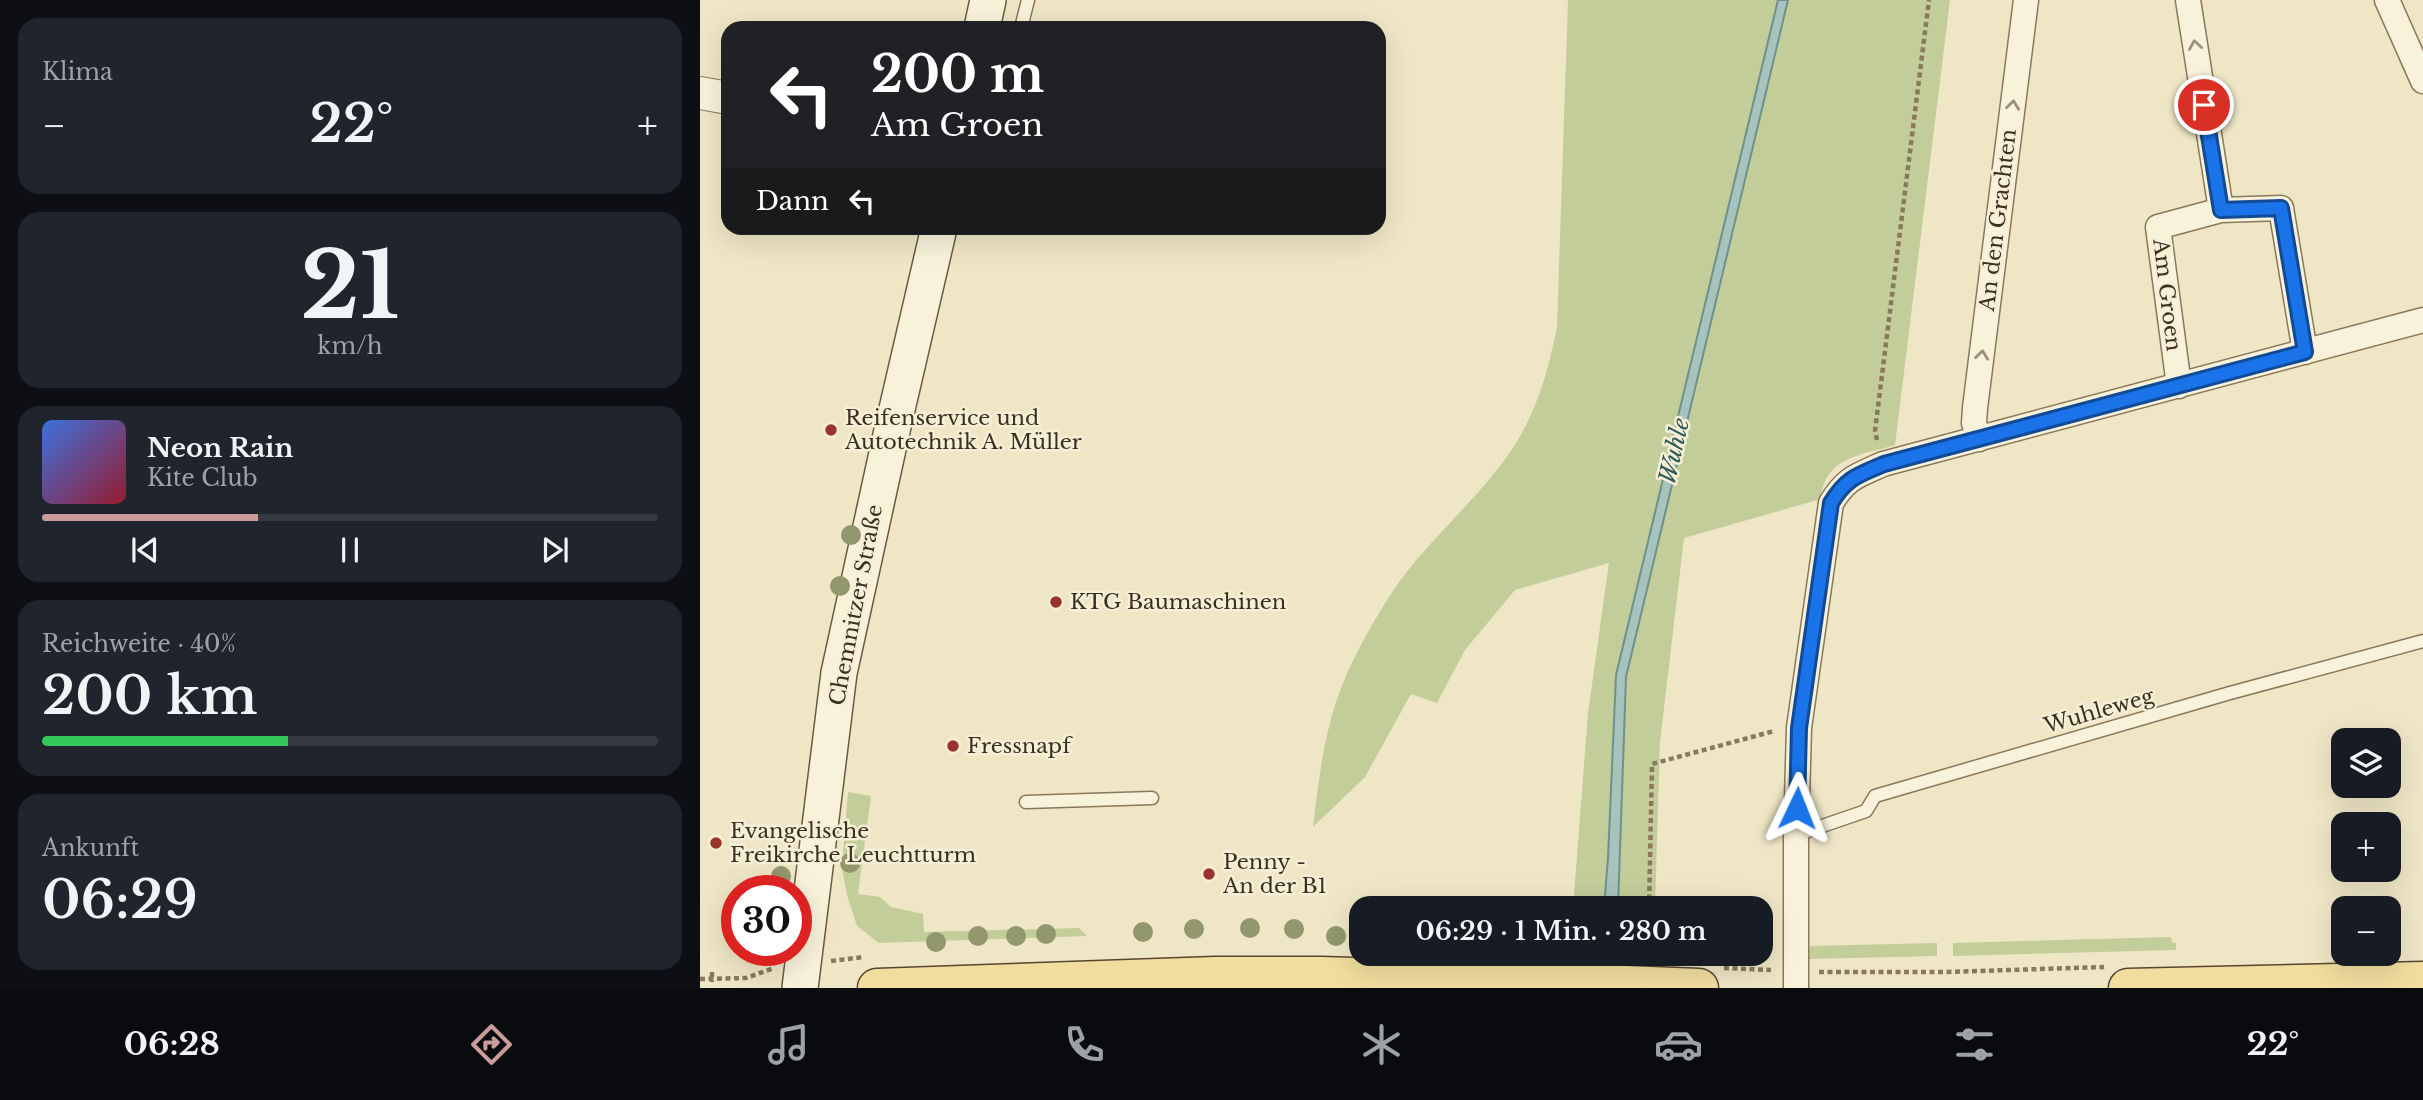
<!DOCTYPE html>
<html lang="de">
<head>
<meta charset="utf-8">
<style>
  :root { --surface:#171b24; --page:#20242c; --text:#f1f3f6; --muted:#9ea1a6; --line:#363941; --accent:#ca9d9b }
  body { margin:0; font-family:"Libre Baskerville",serif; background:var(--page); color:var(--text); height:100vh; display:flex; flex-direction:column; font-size:26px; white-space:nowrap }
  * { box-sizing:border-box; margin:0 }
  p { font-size:23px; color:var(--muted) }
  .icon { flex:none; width:38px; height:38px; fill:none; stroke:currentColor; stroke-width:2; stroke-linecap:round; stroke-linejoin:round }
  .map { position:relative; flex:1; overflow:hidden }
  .details { display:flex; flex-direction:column; gap:18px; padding:18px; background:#0d0f14; width:700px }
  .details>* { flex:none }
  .guide { position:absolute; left:21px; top:21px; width:665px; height:214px; border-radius:21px; box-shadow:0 7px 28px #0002; background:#202124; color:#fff; overflow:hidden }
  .fabs { position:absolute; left:1631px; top:728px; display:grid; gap:14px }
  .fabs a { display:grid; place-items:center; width:70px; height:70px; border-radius:14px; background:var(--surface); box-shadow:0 7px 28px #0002; font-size:35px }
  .speed { position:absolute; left:21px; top:875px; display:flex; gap:14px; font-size:35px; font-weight:700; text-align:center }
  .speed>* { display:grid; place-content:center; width:91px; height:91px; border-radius:50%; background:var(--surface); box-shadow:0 7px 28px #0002; line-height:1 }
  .speed .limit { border:10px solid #d22; background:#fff; color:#111 }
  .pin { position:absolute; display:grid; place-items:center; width:60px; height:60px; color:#fff; margin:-30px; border:4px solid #fff; border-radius:50%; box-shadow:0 2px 7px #0007 }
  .me { position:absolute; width:77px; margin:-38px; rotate:2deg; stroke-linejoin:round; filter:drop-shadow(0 0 5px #0008) }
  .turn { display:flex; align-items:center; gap:24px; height:147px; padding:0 35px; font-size:32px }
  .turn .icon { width:91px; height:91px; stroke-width:2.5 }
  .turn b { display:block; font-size:49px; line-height:60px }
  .then { display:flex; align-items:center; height:66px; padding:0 35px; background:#0003; gap:14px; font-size:26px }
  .big { font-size:52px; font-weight:600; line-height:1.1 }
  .details .widget { flex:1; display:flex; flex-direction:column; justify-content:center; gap:10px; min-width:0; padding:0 24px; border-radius:21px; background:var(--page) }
  .details .dial { align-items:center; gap:0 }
  .dial b { font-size:91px; line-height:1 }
  .song { display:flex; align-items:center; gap:21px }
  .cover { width:84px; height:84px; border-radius:10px; background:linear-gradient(135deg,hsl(220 70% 55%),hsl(350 70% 35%)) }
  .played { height:7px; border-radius:4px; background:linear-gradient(90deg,var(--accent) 35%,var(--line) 35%) }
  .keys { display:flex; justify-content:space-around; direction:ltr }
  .heat { display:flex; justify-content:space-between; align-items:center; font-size:38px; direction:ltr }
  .charge { height:10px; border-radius:5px; background:linear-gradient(90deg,#34c759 40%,var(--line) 0) }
  .trip { position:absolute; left:649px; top:896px; width:424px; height:70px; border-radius:21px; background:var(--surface); box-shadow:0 7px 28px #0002; font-weight:600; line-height:70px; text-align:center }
  .menu { display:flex; height:112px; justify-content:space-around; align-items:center; background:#090b0e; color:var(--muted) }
  .menu .icon { width:49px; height:49px }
  .menu .active { color:var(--accent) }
  .menu b { font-size:32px; color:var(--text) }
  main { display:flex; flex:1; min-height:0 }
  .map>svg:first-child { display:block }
  .green { fill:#c3cd9a }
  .water { fill:#a8c2bd; stroke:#6e918b; stroke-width:2 }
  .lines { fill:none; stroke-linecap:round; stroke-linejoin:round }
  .service-casing { stroke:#8a785c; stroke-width:15 }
  .minor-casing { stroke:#8a785c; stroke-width:27 }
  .tertiary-casing { stroke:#8a785c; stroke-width:34 }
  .secondary-casing { stroke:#6c593f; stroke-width:38 }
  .primary-casing { stroke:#584630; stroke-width:41 }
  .path { stroke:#8a785c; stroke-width:4.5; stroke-dasharray:5 3.5; stroke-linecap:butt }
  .service { stroke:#f9f2da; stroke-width:12 }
  .minor { stroke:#f9f2da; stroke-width:24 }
  .tertiary { stroke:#f9f2da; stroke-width:32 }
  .secondary { stroke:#f9f2da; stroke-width:35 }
  .primary { stroke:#f1de9f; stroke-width:38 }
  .primary-bridge-casing { stroke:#584630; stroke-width:41; stroke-linecap:butt }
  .primary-bridge { stroke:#f1de9f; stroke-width:38 }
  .tree { fill:#93976e }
  .oneway { stroke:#9a907c }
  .route-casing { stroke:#114b97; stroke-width:18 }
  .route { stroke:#1a73e8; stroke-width:12 }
  .poi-dot { fill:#9a332b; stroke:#f6efd6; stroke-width:2.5 }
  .labels { text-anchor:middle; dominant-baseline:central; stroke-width:5; stroke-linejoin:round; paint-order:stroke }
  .street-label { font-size:21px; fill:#3b2f1f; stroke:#f6efd6 }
  .poi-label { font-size:21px; fill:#3b2f1f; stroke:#f6efd6; text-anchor:start }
  .water-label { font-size:23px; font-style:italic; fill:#2f5a5a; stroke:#f6efd6 }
</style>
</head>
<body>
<main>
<section class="details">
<div class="widget"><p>Klima</p>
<div class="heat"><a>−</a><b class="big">22°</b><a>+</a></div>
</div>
<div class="widget dial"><b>21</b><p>km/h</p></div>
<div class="widget">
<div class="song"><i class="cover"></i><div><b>Neon Rain</b><p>Kite Club</p></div></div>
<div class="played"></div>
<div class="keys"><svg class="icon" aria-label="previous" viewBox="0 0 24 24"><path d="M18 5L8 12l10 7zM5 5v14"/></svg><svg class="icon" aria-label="pause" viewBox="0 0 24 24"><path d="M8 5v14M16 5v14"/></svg><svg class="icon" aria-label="next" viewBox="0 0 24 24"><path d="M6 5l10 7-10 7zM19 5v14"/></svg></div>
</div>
<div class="widget"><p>Reichweite · 40%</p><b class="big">200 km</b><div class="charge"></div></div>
<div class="widget"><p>Ankunft</p><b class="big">06:29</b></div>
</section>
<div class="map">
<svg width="1723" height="988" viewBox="0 0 1723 988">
  <rect width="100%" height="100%" fill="#efe6c6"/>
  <!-- green -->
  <path class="green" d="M868 0H1250L1195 445C1162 455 1124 457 1121 499L984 538 960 742 955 908H873L888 713 909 563 815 590 765 650 737 703 711 694 665 777 613 827C618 785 623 742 636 702 648 666 668 630 689 597 722 545 773 505 808 455 836 416 848 372 857 327Z
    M148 792 171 796 158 894 180 897 191 907 223 914 224 932 379 928 387 936 179 943 157 926 147 895 142 868Z
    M1471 937 1472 942 1476 943V950L1253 956V943Z
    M1237 943V956L1109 959 1110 946Z"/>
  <!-- water -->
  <path class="water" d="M1078 0H1088L926 677 918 908H904L908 858 916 675Z"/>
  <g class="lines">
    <!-- service casing -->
    <g class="service-casing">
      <path id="service" d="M321 28 328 0
        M326 802 452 798
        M1096 835 1166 811 1175 796 1530 693 1723 641"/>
    </g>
    <!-- minor casing -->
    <g class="minor-casing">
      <path id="minor" d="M1488 0 1521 210
        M1687 0 1723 81
        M1479 386 1458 227 1521 210 1581 208 1605 352
        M1279 439 1274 423 1275 408 1326 0
        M1096 988V835L1099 728 1131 503C1147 477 1157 476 1183 464L1723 320"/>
    </g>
    <!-- tertiary casing -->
    <g class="tertiary-casing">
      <path id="tertiary" d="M0 93 28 98"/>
    </g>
    <!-- secondary casing -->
    <g class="secondary-casing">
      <path id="secondary" d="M282 28 288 0
        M100 988 139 673 191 435 239 228"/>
    </g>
    <!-- primary casing -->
    <g class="primary-casing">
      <path id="primary" d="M925 985 999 988
        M177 988 515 976H621L886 984
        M1428 988 1723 981"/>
    </g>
    <!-- path -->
    <path class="path" d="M1177 440 1175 431 1229 0
      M949 908 952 764 1074 731
      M131 961 164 957
      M1024 968 1071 970
      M12 972V982
      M1119 972H1246L1404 967
      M0 979 46 978 74 968"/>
    <!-- service -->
    <use href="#service" class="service"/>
    <!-- minor -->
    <use href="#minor" class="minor"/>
    <!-- tertiary -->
    <use href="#tertiary" class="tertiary"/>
    <!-- secondary -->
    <use href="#secondary" class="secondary"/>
    <!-- primary -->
    <use href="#primary" class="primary"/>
    <!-- primary-bridge casing -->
    <g class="primary-bridge-casing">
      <path id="primary-bridge" d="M886 984 925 985"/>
    </g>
    <!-- primary-bridge -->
    <use href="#primary-bridge" class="primary-bridge"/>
  </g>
  <!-- trees -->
  <g class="tree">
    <circle cx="151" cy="535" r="10"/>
    <circle cx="140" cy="586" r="10"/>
    <circle cx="150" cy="863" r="10"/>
    <circle cx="81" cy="876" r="10"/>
    <circle cx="550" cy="928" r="10"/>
    <circle cx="494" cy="929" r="10"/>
    <circle cx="594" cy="929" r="10"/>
    <circle cx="443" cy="932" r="10"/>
    <circle cx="346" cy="934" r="10"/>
    <circle cx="278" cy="936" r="10"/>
    <circle cx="316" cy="936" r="10"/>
    <circle cx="636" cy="936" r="10"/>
    <circle cx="236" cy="942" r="10"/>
  </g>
  <!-- one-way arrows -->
  <defs><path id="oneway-chevron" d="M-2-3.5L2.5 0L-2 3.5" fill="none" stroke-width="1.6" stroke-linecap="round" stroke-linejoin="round" transform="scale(1.75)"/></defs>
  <g class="oneway">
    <use href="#oneway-chevron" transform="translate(1495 45) rotate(-99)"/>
    <use href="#oneway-chevron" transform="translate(1313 105) rotate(-83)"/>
    <use href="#oneway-chevron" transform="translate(1282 355) rotate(-83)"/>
  </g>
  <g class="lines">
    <!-- route casing -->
    <g class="route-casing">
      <path id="route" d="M1097 808 1099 728 1131 503C1146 478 1158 475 1184 464L1605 352 1581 208 1521 210 1504 105"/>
    </g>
    <!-- route -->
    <use href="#route" class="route"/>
  </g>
  <!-- markers -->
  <g class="poi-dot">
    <circle cx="131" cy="430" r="7"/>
    <circle cx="356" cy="602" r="7"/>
    <circle cx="253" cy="746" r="7"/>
    <circle cx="16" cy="843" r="7"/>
    <circle cx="509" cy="874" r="7"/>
  </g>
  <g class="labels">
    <!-- street labels -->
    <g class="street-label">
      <text transform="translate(1298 220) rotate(-83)">An den Grachten</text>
      <text transform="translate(1467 295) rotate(83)">Am Groen</text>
      <text transform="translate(156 605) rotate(-79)">Chemnitzer Straße</text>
      <text transform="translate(1399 711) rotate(-16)">Wuhleweg</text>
    </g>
    <!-- poi labels -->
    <g class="poi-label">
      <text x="145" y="418">Reifenservice und<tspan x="145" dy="24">Autotechnik A. Müller</tspan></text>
      <text x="370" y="602">KTG Baumaschinen</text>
      <text x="267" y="746">Fressnapf</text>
      <text x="30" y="831">Evangelische<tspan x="30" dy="24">Freikirche Leuchtturm</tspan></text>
      <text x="523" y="862">Penny -<tspan x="523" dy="24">An der B1</tspan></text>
    </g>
    <!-- water labels -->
    <g class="water-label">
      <text transform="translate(974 451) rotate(-77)">Wuhle</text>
    </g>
  </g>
</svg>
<div class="fabs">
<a><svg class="icon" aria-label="layers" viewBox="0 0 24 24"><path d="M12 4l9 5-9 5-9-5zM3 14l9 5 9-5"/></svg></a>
<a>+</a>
<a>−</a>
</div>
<div class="speed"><div class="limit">30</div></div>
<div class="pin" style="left:1504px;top:105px;background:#d93025"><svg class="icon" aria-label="arrive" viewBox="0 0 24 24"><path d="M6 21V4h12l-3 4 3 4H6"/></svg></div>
<svg class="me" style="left:1097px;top:808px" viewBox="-20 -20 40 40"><path d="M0-17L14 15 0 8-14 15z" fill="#1a73e8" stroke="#fff" stroke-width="4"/></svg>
<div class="trip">06:29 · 1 Min. · 280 m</div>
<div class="guide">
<div class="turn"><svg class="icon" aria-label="left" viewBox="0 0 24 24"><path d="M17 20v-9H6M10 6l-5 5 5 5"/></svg><div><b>200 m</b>Am Groen</div></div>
<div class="then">Dann<svg class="icon" aria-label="left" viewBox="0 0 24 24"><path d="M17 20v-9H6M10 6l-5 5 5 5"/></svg></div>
</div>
</div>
</main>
<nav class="menu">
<b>06:28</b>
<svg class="icon active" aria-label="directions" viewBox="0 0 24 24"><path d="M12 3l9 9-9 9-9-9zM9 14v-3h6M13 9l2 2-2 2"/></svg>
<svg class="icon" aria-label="music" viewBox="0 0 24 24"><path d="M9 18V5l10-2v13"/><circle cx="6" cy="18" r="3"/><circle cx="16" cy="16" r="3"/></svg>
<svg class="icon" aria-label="phone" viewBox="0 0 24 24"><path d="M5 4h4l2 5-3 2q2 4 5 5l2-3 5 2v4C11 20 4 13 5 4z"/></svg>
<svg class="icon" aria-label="climate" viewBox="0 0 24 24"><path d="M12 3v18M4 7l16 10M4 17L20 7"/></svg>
<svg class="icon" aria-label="car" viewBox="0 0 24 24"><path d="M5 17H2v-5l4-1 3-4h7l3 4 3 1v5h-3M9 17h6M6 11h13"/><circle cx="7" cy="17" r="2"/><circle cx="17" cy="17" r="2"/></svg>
<svg class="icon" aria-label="filters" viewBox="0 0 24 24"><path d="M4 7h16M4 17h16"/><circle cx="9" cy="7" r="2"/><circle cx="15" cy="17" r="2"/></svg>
<b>22°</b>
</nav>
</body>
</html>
